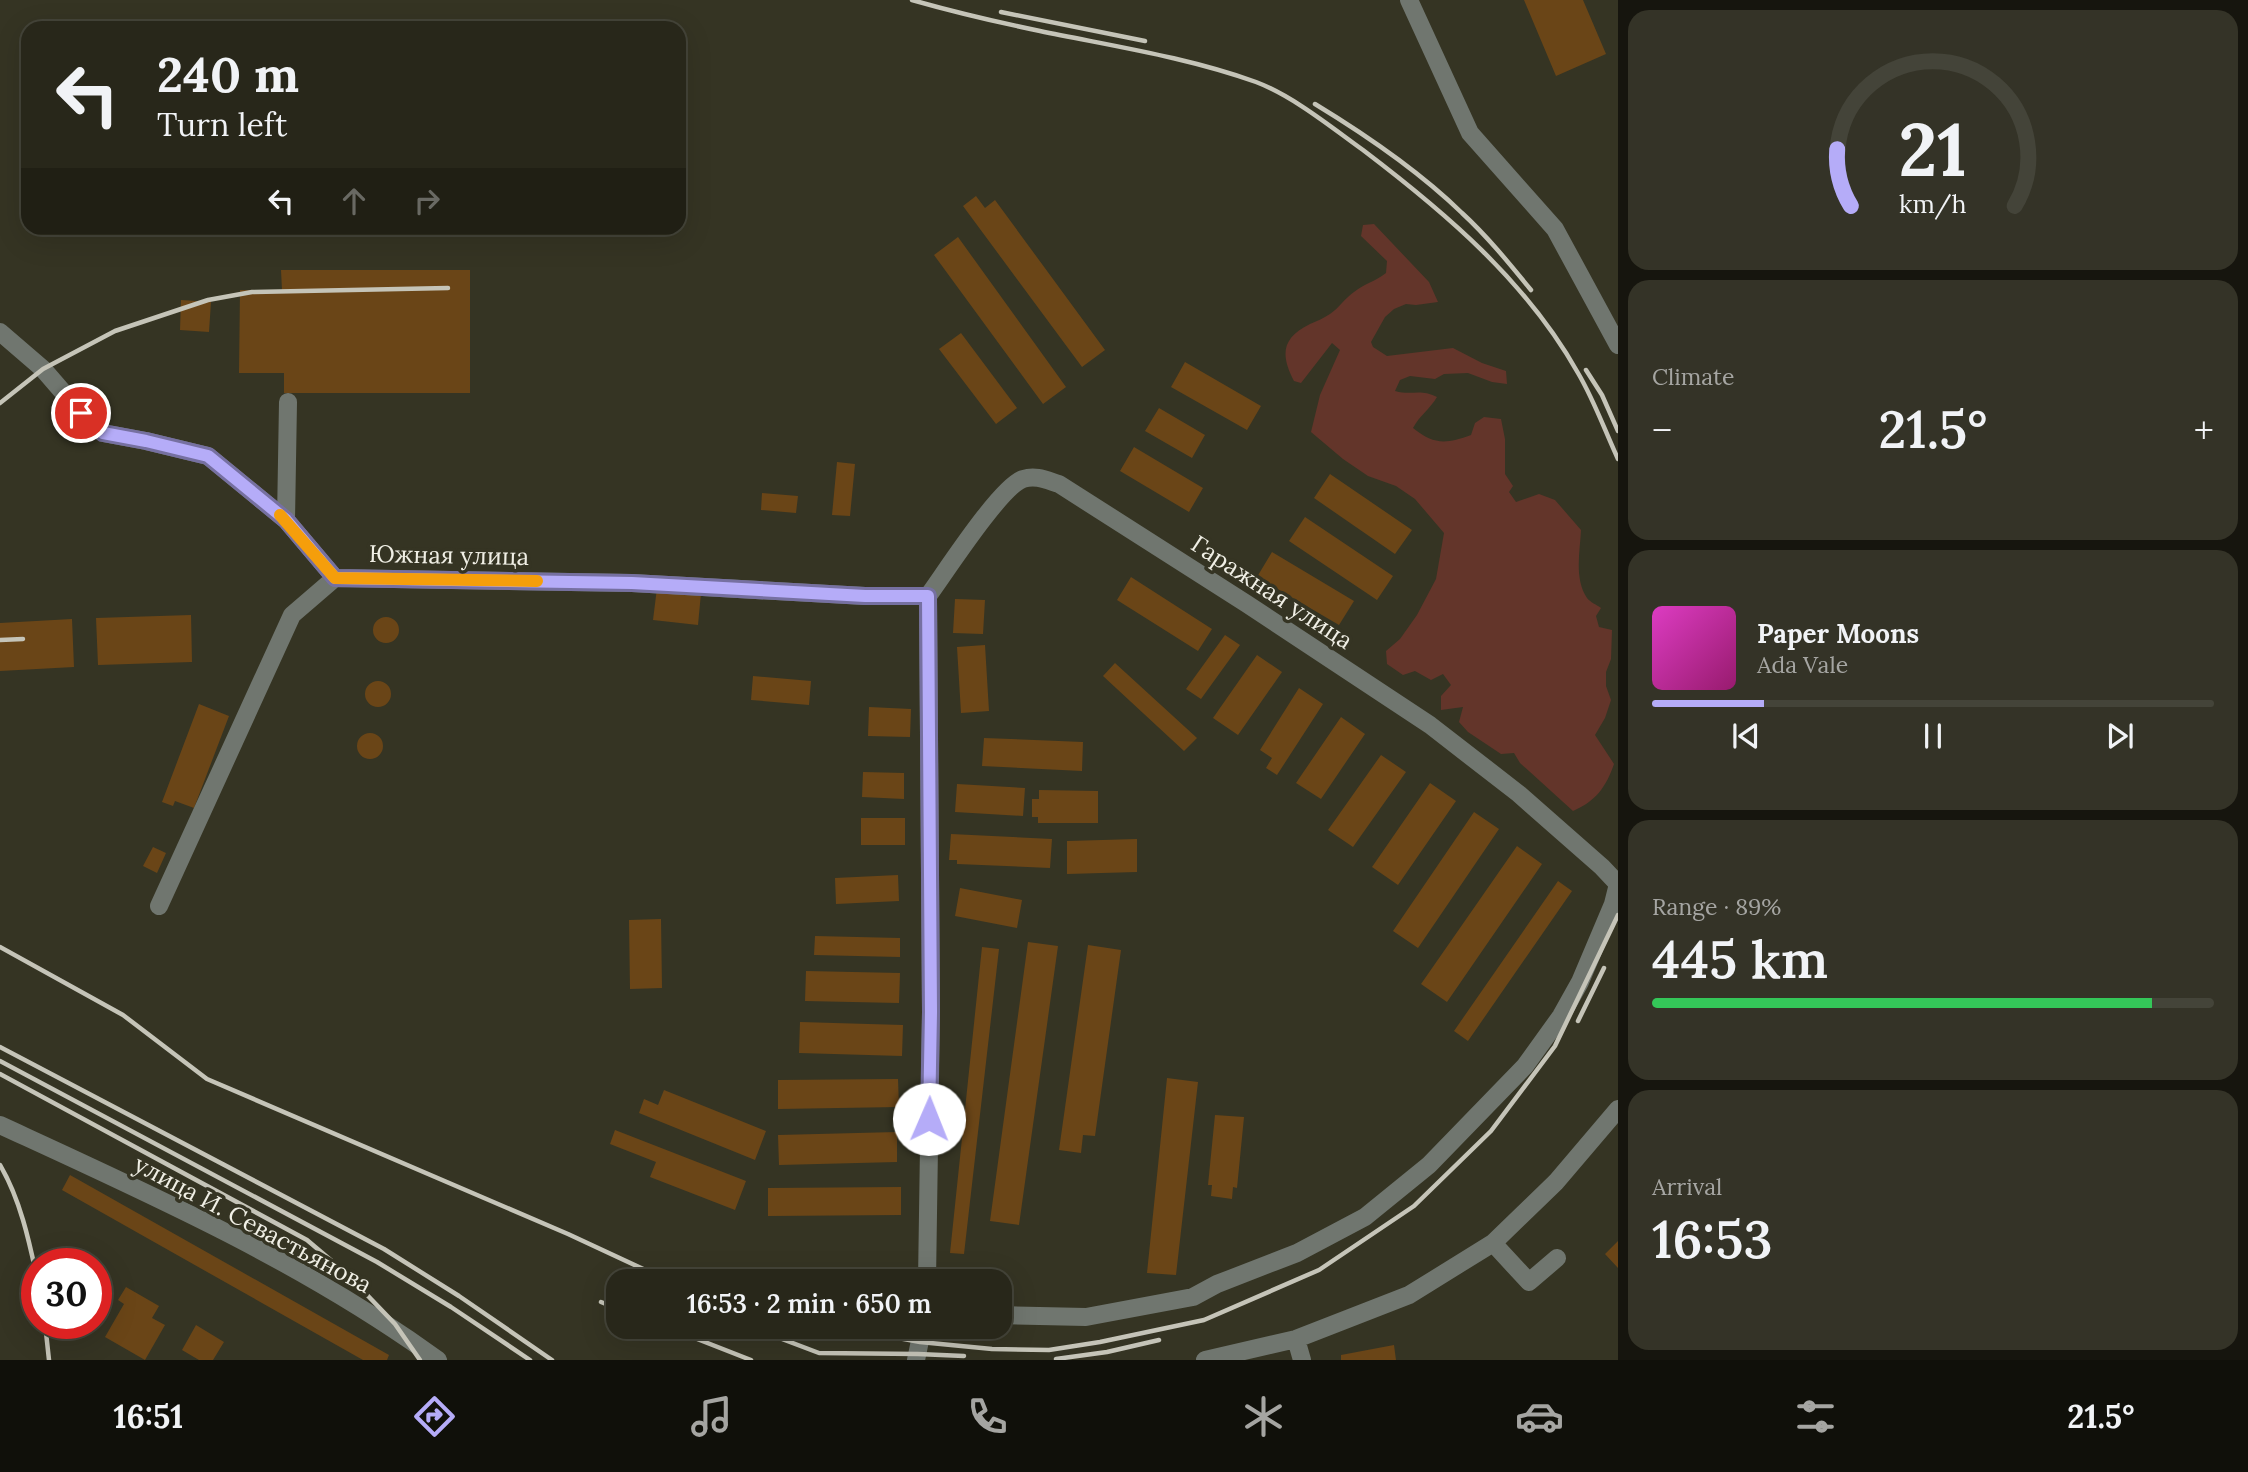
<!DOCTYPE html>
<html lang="en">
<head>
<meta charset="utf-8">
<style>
  :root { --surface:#28271a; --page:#343327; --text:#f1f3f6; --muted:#a5a5a2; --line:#444439; --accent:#b5acf8 }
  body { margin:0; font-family:Lora,serif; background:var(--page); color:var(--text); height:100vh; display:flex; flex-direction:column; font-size:26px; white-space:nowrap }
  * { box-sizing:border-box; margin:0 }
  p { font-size:23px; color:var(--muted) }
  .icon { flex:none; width:38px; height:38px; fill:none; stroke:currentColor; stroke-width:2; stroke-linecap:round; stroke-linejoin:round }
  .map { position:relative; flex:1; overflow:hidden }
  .sheet { display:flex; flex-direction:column; gap:10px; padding:10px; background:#16150e; width:630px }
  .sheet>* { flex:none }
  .top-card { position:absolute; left:21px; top:21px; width:665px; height:214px; border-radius:21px; box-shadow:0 7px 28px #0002,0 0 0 2px var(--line); background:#28271a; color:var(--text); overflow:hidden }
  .speed { position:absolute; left:21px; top:1248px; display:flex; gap:14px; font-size:35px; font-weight:700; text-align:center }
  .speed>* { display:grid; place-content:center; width:91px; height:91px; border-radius:50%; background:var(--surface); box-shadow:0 7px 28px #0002,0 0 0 2px var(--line); line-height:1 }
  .speed .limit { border:10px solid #d22; background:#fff; color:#111 }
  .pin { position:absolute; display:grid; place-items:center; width:60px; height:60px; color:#fff; margin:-30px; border:4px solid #fff; border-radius:50%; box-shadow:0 2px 7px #0007 }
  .me { position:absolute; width:77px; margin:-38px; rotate:1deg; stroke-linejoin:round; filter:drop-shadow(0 0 5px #0008) }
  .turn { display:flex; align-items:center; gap:24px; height:147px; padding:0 21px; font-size:32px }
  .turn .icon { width:91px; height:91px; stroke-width:2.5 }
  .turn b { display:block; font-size:49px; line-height:60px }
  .lanes { display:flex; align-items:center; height:66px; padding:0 21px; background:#0003; justify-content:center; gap:35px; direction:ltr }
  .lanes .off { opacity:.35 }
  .big { font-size:52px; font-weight:600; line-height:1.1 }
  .sheet .tile { flex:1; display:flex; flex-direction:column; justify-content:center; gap:10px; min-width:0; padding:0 24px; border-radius:21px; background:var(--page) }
  .sheet .dial { align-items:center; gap:0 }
  .dial svg { height:182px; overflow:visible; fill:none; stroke:var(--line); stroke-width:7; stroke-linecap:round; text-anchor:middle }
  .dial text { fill:var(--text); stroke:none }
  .song { display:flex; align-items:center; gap:21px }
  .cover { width:84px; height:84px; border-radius:10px; background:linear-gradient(135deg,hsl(310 70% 55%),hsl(320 70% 35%)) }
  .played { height:7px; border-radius:4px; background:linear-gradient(90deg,var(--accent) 20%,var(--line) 20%) }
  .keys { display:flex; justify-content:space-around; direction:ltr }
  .heat { display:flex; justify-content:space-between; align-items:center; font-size:38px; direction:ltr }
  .charge { height:10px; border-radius:5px; background:linear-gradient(90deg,#34c759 89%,var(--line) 0) }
  .trip { position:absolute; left:606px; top:1269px; width:406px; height:70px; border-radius:21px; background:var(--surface); box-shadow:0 7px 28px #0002,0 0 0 2px var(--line); font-weight:600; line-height:70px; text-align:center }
  .tab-bar { display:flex; height:112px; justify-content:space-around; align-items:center; background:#10100a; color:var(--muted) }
  .tab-bar .icon { width:49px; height:49px }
  .tab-bar .selected { color:var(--accent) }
  .tab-bar b { font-size:32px; color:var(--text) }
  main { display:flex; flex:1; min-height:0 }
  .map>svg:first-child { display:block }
  .green { fill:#63352a }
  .building { fill:#6a4517 }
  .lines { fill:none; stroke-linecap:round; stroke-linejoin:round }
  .minor { stroke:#70766f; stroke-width:18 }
  .rail { stroke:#c5c4b8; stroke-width:4.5 }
  .route-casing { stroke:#7670a1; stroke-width:18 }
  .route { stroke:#b5acf8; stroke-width:12 }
  .slow { stroke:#f59e0b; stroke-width:12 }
  .labels { text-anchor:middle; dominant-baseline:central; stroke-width:7; stroke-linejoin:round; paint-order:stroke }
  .street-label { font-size:24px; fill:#f0efe5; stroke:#353423 }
</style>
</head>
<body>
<main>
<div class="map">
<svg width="1618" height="1360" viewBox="0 0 1618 1360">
  <rect width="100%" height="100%" fill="#353423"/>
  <!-- green -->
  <path class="green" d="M1374 224 1429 282 1438 302 1416 305 1406 304 1394 309 1385 317 1371 342 1373 347 1387 356 1453 348 1482 363 1506 371 1507 384 1492 382 1468 373 1444 374 1435 379 1410 376 1400 380 1395 391C1413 396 1419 388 1437 397 1430 409 1420 415 1413 428 1434 445 1446 444 1471 435L1475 423 1484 417 1501 419 1505 439V474L1513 486 1509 492 1516 502 1539 494 1555 500 1581 530C1580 551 1574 579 1587 598 1590 602 1597 605 1601 608L1596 616 1599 627 1612 630 1611 659 1606 672V686L1611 700 1605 718 1595 735 1614 764C1606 787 1596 801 1573 811L1520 763 1514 753 1501 754 1468 732 1459 722 1463 707 1441 710V696L1451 685 1443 674 1431 680 1415 671 1403 675 1387 664 1386 651 1400 639 1417 615 1436 579 1444 533 1415 499 1396 486 1368 476 1343 459 1311 432 1320 395 1340 350 1332 343 1301 383 1294 381C1280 354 1282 338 1310 324 1317 321 1324 318 1330 314 1339 308 1345 298 1354 292 1364 284 1376 281 1386 273L1387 261 1361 236 1363 225Z"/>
  <!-- building -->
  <path class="building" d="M1524 0H1583L1606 54 1556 76Z
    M976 196 985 208 995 200 1105 350 1082 367 963 206Z
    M958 237 1066 387 1043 404 934 255Z
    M281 270H470V393H284V373H239L240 290H282Z
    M181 300 211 302 209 332 180 330Z
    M961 333 1017 408 996 424 939 349Z
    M1185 362 1261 406 1247 430 1171 387Z
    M1159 408 1205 435 1192 458 1145 431Z
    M1134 447 1203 488 1189 512 1120 471Z
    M837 462 855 464 850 516 832 515Z
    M1330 474 1412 530 1395 554 1314 498Z
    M762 493 798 496 796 513 761 510Z
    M1305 517 1393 576 1377 600 1289 541Z
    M1272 552 1354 601 1339 625 1257 577Z
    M1131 577 1212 629 1198 651 1117 600Z
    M657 588 701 593 698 625 653 620Z
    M955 599 985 600 983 634 953 633Z
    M191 615 192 662 98 665 96 618Z
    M373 630a13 13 0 1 1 26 0a13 13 0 1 1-26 0Z
    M72 619 74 667 0 671V623Z
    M1225 635 1240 645 1201 699 1186 689Z
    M985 645 989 711 961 713 957 647Z
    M1257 655 1282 672 1238 735 1213 718Z
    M1115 663 1197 738 1184 751 1103 676Z
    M753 676 811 681 809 705 751 700Z
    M365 694a13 13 0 1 1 26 0a13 13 0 1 1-26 0Z
    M1299 688 1323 704 1277 775 1266 768 1272 758 1260 750Z
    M199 704 229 716 194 808 175 801 173 806 162 802Z
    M869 707 911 709 910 737 868 736Z
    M1341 717 1365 734 1321 799 1296 783Z
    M357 746a13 13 0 1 1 26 0a13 13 0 1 1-26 0Z
    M984 738 1083 742 1082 771 982 766Z
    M1381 755 1406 772 1353 847 1328 830Z
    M863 772 904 773V799L862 797Z
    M1430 783 1456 801 1398 885 1372 867Z
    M957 784 1025 788 1023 816 955 812Z
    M1039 790 1098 791V823H1038V817H1032V799H1039Z
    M1474 812 1499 829 1418 948 1393 931Z
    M861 818H905V845H861Z
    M951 834 1052 839 1050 868 957 864V860H949Z
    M1137 839V872L1067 874V841Z
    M1517 846 1542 864 1447 1002 1421 984Z
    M153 847 166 853 157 873 143 866Z
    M898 875 899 901 836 904 835 878Z
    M1558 881 1572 891 1468 1041 1454 1031Z
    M960 888 1022 900 1017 928 955 916Z
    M661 919 662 988 630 989 629 920Z
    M815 936 900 938V957L814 955Z
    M1028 942 1058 946 1019 1225 990 1221Z
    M1088 945 1121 950 1095 1136 1083 1135 1081 1153 1059 1150Z
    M982 947 999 949 964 1254 950 1253Z
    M806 971 900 973 899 1003 805 1001Z
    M800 1022 903 1025 902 1056 799 1053Z
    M1167 1078 1198 1082 1176 1275 1147 1273Z
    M898 1079 899 1107 778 1109V1080Z
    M664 1090 766 1131 755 1160 639 1113 644 1099 658 1105Z
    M1215 1115 1244 1117 1237 1188 1233 1187 1232 1199 1211 1196 1212 1185H1208Z
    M615 1130 746 1181 735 1210 650 1177 656 1162 610 1144Z
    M897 1132V1162L779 1165 778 1135Z
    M70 1175 389 1355 387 1360H363L62 1190Z
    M901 1187V1215L768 1216V1188Z
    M1618 1241V1268L1605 1254Z
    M126 1287 159 1306 152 1318 165 1325 145 1360 105 1337 124 1304 118 1300Z
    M196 1325 224 1342 213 1360H199L182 1350Z
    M1394 1345 1396 1360H1341V1355Z"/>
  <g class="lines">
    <!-- minor -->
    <path class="minor" d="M1409 0 1470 133 1555 229 1618 345
      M0 332 43 369 81 413 103 433 146 441 208 456 286 520 335 578 632 583 865 596H928
      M286 520 288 402
      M928 596C945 573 1000 487 1023 479 1036 475 1046 480 1059 484L1247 604 1430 725 1519 794 1602 867 1618 884 1613 904 1580 982 1561 1016 1525 1066 1429 1165 1365 1217 1297 1253 1217 1284 1193 1297 1086 1317 999 1315
      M159 906 292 615 335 578
      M0 1125C150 1194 303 1262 438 1360
      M1493 1243 1529 1282 1557 1258
      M927 1281 931 1012 928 596
      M1296 1339 1302 1360
      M916 1360 923 1326
      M1205 1360 1296 1339 1409 1295 1493 1243 1556 1182 1618 1109"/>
    <!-- rail -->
    <path class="rail" d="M912 0C954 12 997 22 1040 31 1112 46 1186 57 1256 82 1293 96 1331 127 1363 150 1446 213 1526 281 1578 373 1594 400 1605 431 1618 459
      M1001 12 1145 41
      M1315 104C1366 135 1419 171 1462 213 1487 236 1509 263 1531 290
      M1586 370 1602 395 1618 431
      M0 403 43 369 115 331 208 300 252 292 448 288
      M0 640 23 639
      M0 947 123 1015 207 1079 568 1234 669 1281
      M1578 1021 1604 968
      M0 1047 384 1249 459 1296 552 1360
      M0 1061 377 1262 451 1307 530 1360
      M0 1074 307 1240 346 1273 395 1324 420 1360
      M0 1165C20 1199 29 1240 37 1278
      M601 1302 618 1309
      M45 1323 49 1360
      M664 1326 751 1360
      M748 1326 819 1353 918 1354 964 1356
      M833 1326 920 1342 992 1349 1049 1350 1100 1342 1204 1320 1319 1270 1414 1206 1491 1131 1555 1046 1618 915
      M1056 1359 1107 1352 1159 1340"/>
  </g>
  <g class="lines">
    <!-- route casing -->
    <g class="route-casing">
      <path id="route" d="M81 413 103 433 146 441 208 456 286 520 335 578 632 583 865 596H928L931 1012 929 1119"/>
    </g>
    <!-- route -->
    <use href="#route" class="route"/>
    <!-- slow -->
    <path class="slow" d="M280 515 335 578 537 581"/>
  </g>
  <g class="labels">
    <!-- street labels -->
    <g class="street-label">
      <text transform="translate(449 555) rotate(1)">Южная улица</text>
      <text transform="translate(1272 592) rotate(33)">Гаражная улица</text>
      <text transform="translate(253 1224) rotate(28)">улица И. Севастьянова</text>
    </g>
  </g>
</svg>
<div class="speed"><div class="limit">30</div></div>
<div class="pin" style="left:81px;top:413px;background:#d93025"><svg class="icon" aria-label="arrive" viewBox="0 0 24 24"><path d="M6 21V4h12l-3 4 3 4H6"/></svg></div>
<svg class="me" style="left:929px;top:1119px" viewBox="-20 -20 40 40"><circle r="19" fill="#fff"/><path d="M0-13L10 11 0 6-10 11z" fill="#b5acf8"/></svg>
<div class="trip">16:53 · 2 min · 650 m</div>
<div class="top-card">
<div class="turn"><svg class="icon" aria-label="left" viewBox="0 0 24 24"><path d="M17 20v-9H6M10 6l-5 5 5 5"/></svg><div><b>240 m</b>Turn left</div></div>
<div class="lanes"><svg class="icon" aria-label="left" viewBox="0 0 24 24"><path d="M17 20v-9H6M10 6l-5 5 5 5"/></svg><svg class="icon off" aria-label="ahead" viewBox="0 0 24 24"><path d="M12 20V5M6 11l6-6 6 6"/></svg><svg class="icon off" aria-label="right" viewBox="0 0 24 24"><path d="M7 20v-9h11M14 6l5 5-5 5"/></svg></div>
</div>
</div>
<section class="sheet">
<div class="tile dial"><svg viewBox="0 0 100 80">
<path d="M14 69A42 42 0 1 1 86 69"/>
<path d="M14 69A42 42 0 0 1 8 44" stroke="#b5acf8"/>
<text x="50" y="56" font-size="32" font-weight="700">21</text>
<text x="50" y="72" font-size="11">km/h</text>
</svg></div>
<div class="tile"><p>Climate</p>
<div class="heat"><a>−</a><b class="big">21.5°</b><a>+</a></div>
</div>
<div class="tile">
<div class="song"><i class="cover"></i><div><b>Paper Moons</b><p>Ada Vale</p></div></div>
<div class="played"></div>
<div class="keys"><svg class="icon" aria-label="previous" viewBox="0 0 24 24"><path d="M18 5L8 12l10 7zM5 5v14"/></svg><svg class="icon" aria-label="pause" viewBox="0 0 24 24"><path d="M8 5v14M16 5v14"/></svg><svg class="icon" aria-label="next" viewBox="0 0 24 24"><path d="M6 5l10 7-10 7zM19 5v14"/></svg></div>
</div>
<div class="tile"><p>Range · 89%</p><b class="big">445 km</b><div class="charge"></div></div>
<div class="tile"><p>Arrival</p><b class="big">16:53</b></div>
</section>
</main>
<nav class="tab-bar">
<b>16:51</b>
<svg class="icon selected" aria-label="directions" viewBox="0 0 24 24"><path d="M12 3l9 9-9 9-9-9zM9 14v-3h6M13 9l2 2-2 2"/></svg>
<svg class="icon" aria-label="music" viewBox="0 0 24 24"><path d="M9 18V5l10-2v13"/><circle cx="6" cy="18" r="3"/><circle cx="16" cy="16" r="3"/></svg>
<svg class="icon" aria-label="phone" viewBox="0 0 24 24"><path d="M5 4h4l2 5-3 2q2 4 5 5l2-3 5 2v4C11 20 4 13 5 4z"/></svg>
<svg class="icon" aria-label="climate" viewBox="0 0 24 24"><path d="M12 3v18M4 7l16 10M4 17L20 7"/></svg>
<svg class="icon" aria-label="car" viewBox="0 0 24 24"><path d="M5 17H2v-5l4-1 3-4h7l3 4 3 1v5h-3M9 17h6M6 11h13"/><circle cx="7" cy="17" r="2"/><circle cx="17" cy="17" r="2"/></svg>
<svg class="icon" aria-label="filters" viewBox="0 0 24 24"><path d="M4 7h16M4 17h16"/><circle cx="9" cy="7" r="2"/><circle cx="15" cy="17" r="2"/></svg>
<b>21.5°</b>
</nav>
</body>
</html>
